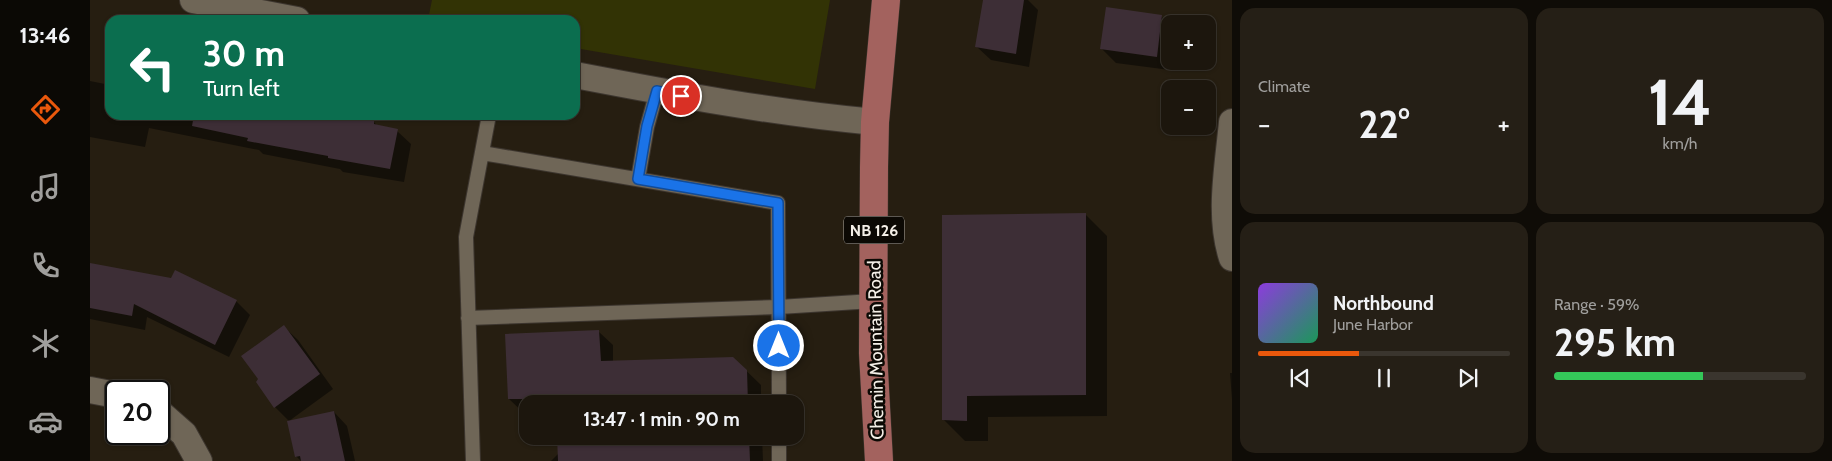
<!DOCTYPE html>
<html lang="en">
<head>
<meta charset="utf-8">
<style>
  :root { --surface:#1c160d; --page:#251f16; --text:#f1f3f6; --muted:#a09f9d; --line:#3a352e; --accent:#ea580c }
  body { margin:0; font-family:Cabin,sans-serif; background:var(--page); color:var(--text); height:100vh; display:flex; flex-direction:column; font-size:19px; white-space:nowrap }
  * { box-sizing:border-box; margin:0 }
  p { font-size:16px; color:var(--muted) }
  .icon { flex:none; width:28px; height:28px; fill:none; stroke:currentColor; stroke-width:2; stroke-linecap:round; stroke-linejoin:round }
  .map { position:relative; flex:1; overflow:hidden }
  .side { display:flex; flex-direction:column; gap:8px; padding:8px; background:#0f0c07; width:600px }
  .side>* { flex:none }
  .guide { position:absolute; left:15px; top:15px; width:475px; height:105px; border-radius:15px; box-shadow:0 1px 4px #0004,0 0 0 1px var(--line); background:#0b6e4f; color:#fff; overflow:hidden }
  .buttons { position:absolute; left:1071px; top:15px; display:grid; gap:10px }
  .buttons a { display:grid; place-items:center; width:55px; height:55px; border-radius:10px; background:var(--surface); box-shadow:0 1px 4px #0004,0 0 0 1px var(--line); font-size:25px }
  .speed { position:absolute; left:15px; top:380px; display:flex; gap:10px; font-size:25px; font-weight:700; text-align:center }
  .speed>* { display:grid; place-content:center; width:65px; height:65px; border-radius:50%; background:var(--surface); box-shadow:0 1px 4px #0004,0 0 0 1px var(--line); line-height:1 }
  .speed .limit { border:2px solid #111; border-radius:8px; background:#fff; color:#111 }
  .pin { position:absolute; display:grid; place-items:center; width:42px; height:42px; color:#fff; margin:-21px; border:2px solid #fff; border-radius:50%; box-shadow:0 1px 5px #0007 }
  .me { position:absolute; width:55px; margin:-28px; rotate:0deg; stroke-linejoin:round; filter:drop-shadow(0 0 4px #0008) }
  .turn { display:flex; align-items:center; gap:18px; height:105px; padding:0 15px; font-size:22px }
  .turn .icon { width:65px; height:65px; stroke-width:2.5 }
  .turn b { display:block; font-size:35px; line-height:42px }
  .big { font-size:38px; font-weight:700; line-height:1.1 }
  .side .card { flex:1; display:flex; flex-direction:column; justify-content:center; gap:8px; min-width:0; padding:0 18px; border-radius:15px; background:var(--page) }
  .side .dial { align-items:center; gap:0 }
  .dial b { font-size:65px; line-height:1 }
  .song { display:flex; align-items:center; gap:15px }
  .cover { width:60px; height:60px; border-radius:8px; background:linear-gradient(135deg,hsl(270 70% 55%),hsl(150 70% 35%)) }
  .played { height:5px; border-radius:2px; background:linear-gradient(90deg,var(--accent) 40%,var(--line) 40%) }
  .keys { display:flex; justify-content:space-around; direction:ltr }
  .heat { display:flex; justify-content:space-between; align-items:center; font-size:28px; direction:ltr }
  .charge { height:8px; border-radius:4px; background:linear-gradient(90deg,#34c759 59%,var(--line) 0) }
  .side .tiles { flex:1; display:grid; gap:8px; grid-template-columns:repeat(2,1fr) }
  .trip { position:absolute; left:429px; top:395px; width:285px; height:50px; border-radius:15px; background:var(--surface); box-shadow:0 1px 4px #0004,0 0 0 1px var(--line); font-weight:700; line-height:50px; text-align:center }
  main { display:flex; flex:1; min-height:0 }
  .tabs { display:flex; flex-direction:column; width:90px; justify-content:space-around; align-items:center; background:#0b0905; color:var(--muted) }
  .tabs .icon { width:35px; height:35px }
  .tabs .on { color:var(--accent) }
  .tabs b { font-size:22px; color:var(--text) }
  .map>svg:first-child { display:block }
  .green { fill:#323305 }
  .shadow { fill:#0007 }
  .building { fill:#3d2e36 }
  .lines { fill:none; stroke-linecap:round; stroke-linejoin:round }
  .service-casing { stroke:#3d362f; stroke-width:16 }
  .minor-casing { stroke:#3d362f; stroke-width:28 }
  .primary-casing { stroke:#3d362f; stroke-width:29 }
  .service { stroke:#6f6657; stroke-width:14 }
  .minor { stroke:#6f6657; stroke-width:26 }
  .primary { stroke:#a3625e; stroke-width:28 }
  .route-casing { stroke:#114b97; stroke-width:12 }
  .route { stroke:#1a73e8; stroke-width:9 }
  .labels { text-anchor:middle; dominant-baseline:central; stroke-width:5; stroke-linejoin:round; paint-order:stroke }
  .shield { fill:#0c0904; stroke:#aeaaa3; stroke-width:1 }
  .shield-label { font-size:16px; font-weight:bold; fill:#f4efe7 }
  .street-label { font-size:18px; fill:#f4efe7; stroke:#0c0904 }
</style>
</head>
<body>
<main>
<nav class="tabs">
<b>13:46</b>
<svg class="icon on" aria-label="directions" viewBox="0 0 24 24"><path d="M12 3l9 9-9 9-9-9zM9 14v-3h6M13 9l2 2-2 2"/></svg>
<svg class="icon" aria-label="music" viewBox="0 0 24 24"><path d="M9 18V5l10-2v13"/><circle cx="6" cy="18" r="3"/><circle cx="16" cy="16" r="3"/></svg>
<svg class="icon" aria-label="phone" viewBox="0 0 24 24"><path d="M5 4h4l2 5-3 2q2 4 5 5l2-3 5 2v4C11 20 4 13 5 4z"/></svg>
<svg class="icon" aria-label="climate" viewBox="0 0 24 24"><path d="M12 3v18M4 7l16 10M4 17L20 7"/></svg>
<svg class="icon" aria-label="car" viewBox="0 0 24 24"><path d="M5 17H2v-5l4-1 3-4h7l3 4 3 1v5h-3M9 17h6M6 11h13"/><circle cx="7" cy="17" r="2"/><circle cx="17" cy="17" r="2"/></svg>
</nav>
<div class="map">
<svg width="1142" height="461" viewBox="0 0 1142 461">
  <rect width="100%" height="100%" fill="#261e11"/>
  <!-- green -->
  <path class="green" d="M342 0H740L725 89 485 48V20H338Z"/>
  <!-- shadow -->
  <path class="shadow" d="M894 0H938L948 10 939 67 901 60 887 47Z
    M1071 16 1080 25V70L1026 63 1012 49Z
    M0 81 20 85V115H246L284 122 288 127 307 131 321 144 314 182 253 172 250 169 173 154 169 150 59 128 55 147 0 137Z
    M996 215 1017 236V416L898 417V441H875L853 419Z
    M0 265 146 301 160 315 139 357 57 317 55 330 0 319Z
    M194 327 208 340 243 389 199 421 185 407Z
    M509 332 523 345V362L643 358 671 385V404H438V417L419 399Z
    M1140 373H1142V399Z
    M244 412 257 426 265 461H211L206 456Z
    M468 436H672L673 461H461L469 453Z"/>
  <!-- building -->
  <path class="building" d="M893 0H934L926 54 885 47Z
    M1016 7 1072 15 1067 57 1010 49Z
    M104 115H253L284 121V124L308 129 300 169 238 158V156L157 141 158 138 102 126Z
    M996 213V395L877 396V421L852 420V215Z
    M0 263 81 278 85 270 147 300 125 345 44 304 42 316 0 308Z
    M194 325 230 374 184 408 166 382 168 379 151 356Z
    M509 330 511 361 643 357 657 370 658 404H438V414H433L432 399H418L415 334Z
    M244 411 255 461H211L210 456 205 457 197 421Z
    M467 436H659L660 461H468Z"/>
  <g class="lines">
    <!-- service casing -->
    <g class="service-casing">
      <path id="service" d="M392 153 688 203 689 404
        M548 179 557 127 567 91
        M378 318 689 307 783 301
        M689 436V461
        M383 461 376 237 399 115"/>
    </g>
    <!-- minor casing -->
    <g class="minor-casing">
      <path id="minor" d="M103 0 207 20
        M485 75C584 94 684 113 785 122
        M1142 122C1138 167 1128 215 1142 258
        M0 390 26 395
        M69 412 94 434 109 461"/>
    </g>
    <!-- primary casing -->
    <g class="primary-casing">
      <path id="primary" d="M789 461 783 353 784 167 785 122 796 0"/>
    </g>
    <!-- service -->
    <use href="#service" class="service"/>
    <!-- minor -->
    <use href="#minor" class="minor"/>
    <!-- primary -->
    <use href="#primary" class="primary"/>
  </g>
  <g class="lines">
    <!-- route casing -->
    <g class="route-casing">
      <path id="route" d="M591 96 567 91 557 126 548 179 688 203 689 346"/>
    </g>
    <!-- route -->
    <use href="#route" class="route"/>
  </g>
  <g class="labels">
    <!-- shield labels -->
    <rect class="shield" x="754" y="216.5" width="60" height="27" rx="4"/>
    <g class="shield-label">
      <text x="784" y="230">NB 126</text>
    </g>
    <!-- street labels -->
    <g class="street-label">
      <text transform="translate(786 350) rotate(-91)">Chemin Mountain Road</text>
    </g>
  </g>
</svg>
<div class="buttons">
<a>+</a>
<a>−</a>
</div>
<div class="speed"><div class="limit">20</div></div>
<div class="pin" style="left:591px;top:96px;background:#d93025"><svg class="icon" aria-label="arrive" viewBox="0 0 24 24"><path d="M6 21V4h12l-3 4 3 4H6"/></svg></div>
<svg class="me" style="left:689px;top:346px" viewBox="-20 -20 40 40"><circle r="17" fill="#1a73e8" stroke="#fff" stroke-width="3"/><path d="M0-11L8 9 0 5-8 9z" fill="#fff"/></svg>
<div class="trip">13:47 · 1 min · 90 m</div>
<div class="guide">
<div class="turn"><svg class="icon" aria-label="left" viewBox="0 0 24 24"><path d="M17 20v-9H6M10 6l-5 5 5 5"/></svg><div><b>30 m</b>Turn left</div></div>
</div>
</div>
<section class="side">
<div class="tiles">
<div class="card"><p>Climate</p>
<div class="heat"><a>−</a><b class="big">22°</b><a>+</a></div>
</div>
<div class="card dial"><b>14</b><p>km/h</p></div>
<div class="card">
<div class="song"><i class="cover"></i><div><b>Northbound</b><p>June Harbor</p></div></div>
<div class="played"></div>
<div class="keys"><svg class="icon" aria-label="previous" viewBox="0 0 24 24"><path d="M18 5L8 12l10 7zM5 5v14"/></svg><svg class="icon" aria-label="pause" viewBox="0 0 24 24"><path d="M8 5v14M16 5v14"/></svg><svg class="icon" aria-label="next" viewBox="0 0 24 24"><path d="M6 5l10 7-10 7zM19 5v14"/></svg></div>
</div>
<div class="card"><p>Range · 59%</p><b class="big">295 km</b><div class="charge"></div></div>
</div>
</section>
</main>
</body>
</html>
